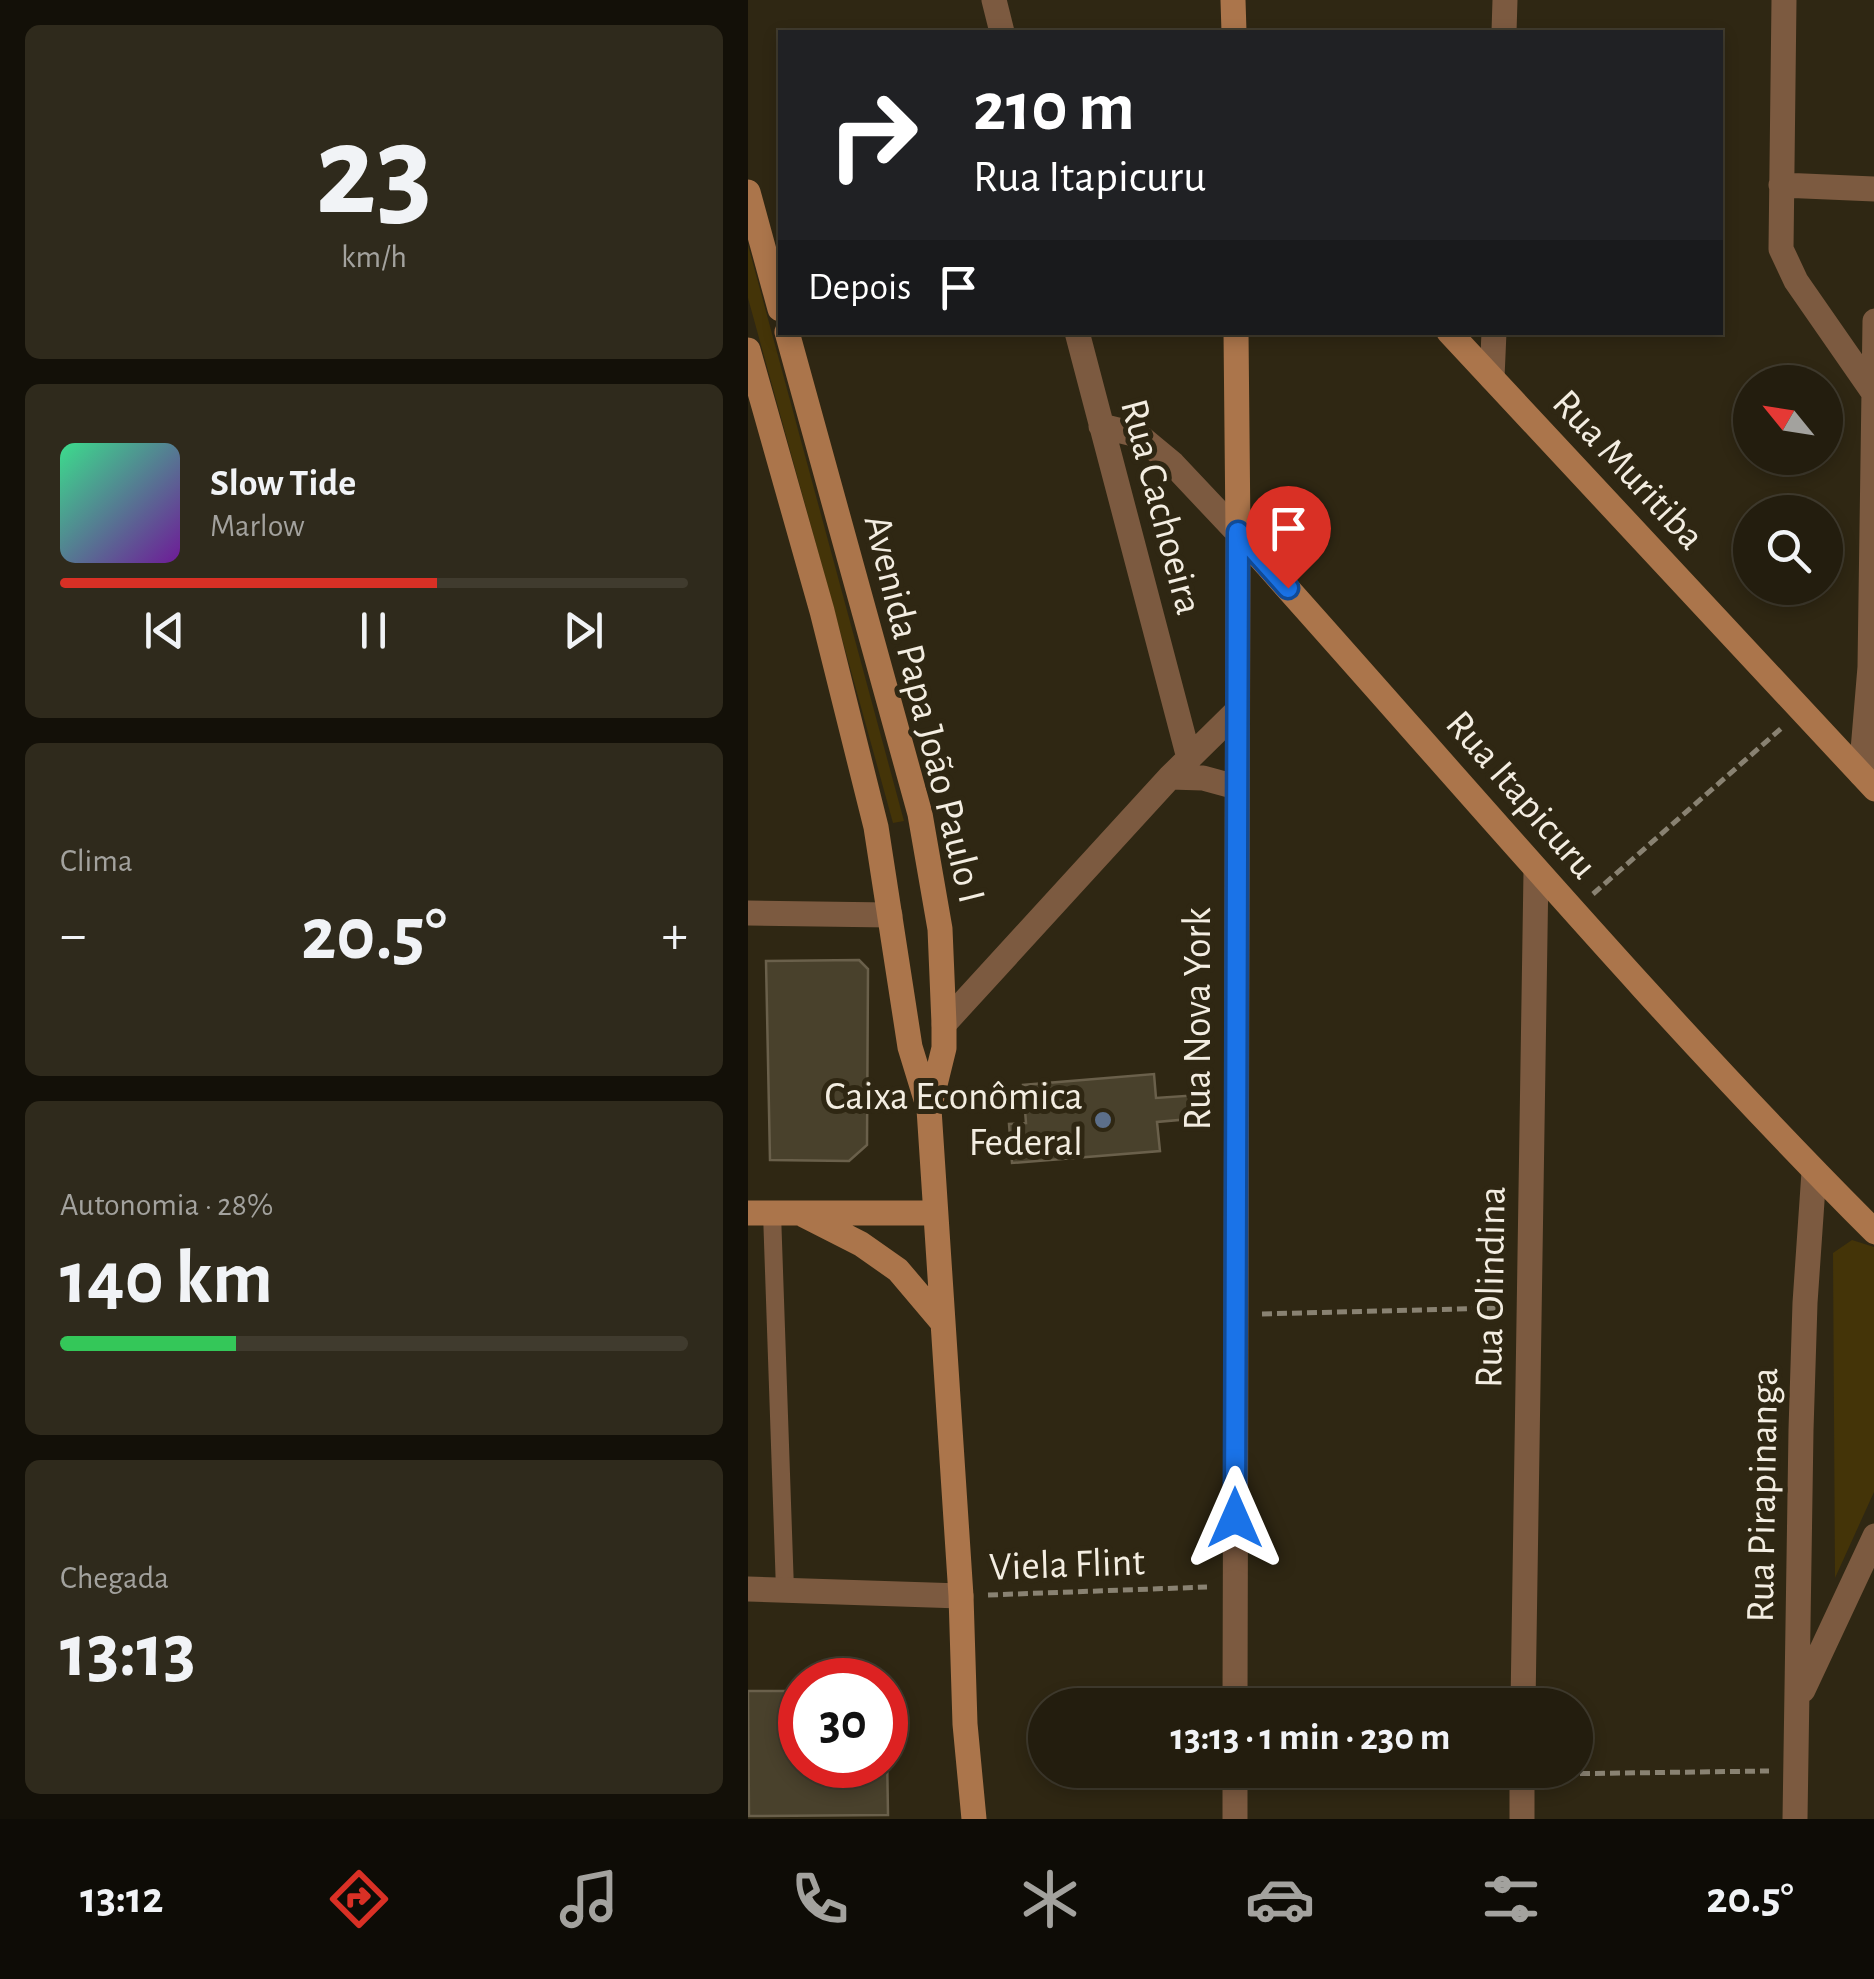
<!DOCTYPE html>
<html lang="pt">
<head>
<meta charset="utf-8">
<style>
  :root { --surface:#231d0e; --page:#2f2a1c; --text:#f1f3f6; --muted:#a3a29e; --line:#403b2e; --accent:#d93025 }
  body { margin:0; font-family:"Alegreya Sans",sans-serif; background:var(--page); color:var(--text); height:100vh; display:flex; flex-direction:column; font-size:38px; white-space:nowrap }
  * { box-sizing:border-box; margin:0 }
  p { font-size:32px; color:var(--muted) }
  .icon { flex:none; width:55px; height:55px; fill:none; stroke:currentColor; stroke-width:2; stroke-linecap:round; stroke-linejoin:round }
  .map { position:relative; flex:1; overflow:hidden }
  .sheet { display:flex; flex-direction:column; gap:25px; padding:25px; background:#131008; width:748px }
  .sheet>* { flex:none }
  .banner { position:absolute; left:30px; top:30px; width:945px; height:305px; border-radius:0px; box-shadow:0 5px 15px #0003,0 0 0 2px var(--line); background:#202124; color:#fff; overflow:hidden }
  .needle { width:65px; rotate:300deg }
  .fabs { position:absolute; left:985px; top:365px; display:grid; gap:20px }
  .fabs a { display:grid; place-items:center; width:110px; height:110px; border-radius:50%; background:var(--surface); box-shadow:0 5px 15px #0003,0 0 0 2px var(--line); font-size:50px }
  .speed { position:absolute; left:30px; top:1658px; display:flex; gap:20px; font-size:50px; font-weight:700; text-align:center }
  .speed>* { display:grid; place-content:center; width:130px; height:130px; border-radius:50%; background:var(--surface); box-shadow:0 5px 15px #0003,0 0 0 2px var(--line); line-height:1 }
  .speed .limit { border:15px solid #d22; background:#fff; color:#111 }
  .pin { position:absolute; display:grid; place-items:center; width:85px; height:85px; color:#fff; margin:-102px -42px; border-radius:50% 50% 50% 0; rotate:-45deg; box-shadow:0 0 10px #0007 }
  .pin .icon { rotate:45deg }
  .me { position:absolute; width:110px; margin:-55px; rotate:0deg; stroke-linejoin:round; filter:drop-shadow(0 0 8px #0008) }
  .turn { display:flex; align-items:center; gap:35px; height:210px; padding:0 30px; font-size:45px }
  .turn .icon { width:130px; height:130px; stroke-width:2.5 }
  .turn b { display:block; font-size:70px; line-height:85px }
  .then { display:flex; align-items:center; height:95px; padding:0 30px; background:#0003; gap:20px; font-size:38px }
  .big { font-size:75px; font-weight:600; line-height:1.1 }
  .sheet .widget { flex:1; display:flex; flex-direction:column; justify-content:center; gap:15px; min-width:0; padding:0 35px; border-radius:15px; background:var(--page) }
  .sheet .dial { align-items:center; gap:0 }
  .dial b { font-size:130px; line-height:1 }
  .song { display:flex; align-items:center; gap:30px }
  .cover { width:120px; height:120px; border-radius:15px; background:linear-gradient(135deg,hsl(150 70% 55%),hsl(280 70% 35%)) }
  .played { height:10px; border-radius:5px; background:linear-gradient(90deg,var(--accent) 60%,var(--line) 60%) }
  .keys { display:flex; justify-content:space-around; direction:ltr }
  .heat { display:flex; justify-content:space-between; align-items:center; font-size:55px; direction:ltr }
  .charge { height:15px; border-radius:8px; background:linear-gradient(90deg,#34c759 28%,var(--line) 0) }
  .trip { position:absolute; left:280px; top:1688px; width:565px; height:100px; border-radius:50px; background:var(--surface); box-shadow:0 5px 15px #0003,0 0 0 2px var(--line); font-weight:600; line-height:100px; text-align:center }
  .tab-bar { display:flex; height:160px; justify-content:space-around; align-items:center; background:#0e0c06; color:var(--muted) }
  .tab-bar .icon { width:70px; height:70px }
  .tab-bar .active { color:var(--accent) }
  .tab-bar b { font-size:45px; color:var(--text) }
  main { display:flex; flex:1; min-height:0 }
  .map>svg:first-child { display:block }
  .green { fill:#443408 }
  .building { fill:#49412c; stroke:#6a604b; stroke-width:2.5 }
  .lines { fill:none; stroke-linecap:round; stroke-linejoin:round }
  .path { stroke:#898272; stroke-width:5; stroke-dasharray:10 5; stroke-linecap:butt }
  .lane { stroke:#7c5a40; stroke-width:18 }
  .street { stroke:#7c5a40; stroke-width:25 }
  .secondary { stroke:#ab754b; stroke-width:25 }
  .route-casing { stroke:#114b97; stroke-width:25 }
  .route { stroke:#1a73e8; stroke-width:18 }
  .service-dot { fill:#5c6f8a; stroke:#2f2713; stroke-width:4 }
  .labels { text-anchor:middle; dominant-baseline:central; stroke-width:10; stroke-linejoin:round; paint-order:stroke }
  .street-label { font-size:40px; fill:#f3ede1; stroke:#2f2713 }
  .poi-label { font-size:40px; fill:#f3ede1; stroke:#2f2713; text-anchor:end }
</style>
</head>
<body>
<main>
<section class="sheet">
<div class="widget dial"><b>23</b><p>km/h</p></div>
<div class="widget">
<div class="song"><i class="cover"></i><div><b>Slow Tide</b><p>Marlow</p></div></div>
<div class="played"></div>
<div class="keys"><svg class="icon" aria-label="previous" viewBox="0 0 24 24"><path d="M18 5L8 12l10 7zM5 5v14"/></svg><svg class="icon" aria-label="pause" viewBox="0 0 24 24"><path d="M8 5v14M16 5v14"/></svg><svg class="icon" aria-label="next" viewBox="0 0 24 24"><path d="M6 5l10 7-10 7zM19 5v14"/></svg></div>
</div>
<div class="widget"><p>Clima</p>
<div class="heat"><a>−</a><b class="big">20.5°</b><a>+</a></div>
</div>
<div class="widget"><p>Autonomia · 28%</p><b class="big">140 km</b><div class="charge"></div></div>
<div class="widget"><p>Chegada</p><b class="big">13:13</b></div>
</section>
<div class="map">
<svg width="1127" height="1819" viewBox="0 0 1127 1819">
  <rect width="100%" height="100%" fill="#2f2713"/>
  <!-- green -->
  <path class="green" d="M0 245 156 821 145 823 0 298Z
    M1104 1240 1126 1247V1492L1087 1578 1085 1253Z"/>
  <!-- building -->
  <path class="building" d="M111 960 120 969 119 1145 101 1161 22 1160 18 961Z
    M406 1074 408 1098 451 1095 453 1118 409 1122 412 1151 264 1163 261 1124 278 1123 275 1085Z
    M138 1690 140 1815 1 1816 0 1691H52V1765H138Z"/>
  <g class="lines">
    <!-- path -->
    <path class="path" d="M845 894 1036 726
      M514 1314 753 1308
      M240 1595 459 1587
      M802 1774 1021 1771"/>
    <!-- lane -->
    <path class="lane" d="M24 1213 37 1590"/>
    <!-- street -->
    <path class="street" d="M246 0 254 32
      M1036 0 1033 249 1048 281 1125 392
      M756 32 757 0
      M1033 185 1127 189
      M329 332 441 758
      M744 378 746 332
      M353 426 390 435 425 464 490 533 487 1705
      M1113 774 1122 667 1127 321
      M422 777 455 778 488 787
      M0 913 142 915
      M196 1024 422 777 488 712
      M0 1589 213 1596
      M1055 1690 1127 1536
      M775 1705 788 871
      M487 1770V1819
      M774 1819V1770
      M1047 1819 1053 1430 1057 1303 1066 1172"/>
    <!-- secondary -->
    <path class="secondary" d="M485 0 486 32
      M0 192 32 309
      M39 332 172 814 192 929 196 1024V1048L181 1109
      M488 332 490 533C701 767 904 1009 1127 1232
      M701 332 1127 789
      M0 350 74 611 128 827 162 1047 181 1109 213 1596 217 1724 226 1819
      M0 1213H187
      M56 1215 113 1244 150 1270 194 1322"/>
  </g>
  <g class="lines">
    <!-- route casing -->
    <g class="route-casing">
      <path id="route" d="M487 1518 490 532 540 588"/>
    </g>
    <!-- route -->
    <use href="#route" class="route"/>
  </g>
  <!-- markers -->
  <circle class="service-dot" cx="355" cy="1120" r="10"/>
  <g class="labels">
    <!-- street labels -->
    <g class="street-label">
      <text transform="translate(880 470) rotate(47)">Rua Muritiba</text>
      <text transform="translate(413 507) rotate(75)">Rua Cachoeira</text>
      <text transform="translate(176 709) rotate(76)">Avenida Papa João Paulo I</text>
      <text transform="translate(773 795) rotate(49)">Rua Itapicuru</text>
      <text transform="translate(450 1019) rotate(-90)">Rua Nova York</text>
      <text transform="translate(743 1287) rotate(-89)">Rua Olindina</text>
      <text transform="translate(1015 1495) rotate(-89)">Rua Pirapinanga</text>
      <text transform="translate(319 1565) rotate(-2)">Viela Flint</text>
    </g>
    <!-- poi labels -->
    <g class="poi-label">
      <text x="335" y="1097">Caixa Econômica<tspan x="335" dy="46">Federal</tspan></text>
    </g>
  </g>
</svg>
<div class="fabs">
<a><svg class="needle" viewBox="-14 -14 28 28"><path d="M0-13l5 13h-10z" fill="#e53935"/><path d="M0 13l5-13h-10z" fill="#a3a29e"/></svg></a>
<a><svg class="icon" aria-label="search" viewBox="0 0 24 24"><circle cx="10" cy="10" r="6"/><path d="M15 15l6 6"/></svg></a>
</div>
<div class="speed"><div class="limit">30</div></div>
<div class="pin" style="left:540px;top:588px;background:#d93025"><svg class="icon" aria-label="arrive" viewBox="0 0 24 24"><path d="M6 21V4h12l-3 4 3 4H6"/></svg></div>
<svg class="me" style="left:487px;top:1518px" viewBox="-20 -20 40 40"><path d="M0-17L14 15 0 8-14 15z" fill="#1a73e8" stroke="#fff" stroke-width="4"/></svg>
<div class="trip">13:13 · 1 min · 230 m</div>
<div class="banner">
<div class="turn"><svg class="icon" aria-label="right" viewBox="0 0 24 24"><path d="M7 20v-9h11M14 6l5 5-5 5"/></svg><div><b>210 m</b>Rua Itapicuru</div></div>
<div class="then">Depois<svg class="icon" aria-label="arrive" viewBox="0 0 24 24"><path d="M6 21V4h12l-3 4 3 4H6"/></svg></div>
</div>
</div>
</main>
<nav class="tab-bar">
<b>13:12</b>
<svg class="icon active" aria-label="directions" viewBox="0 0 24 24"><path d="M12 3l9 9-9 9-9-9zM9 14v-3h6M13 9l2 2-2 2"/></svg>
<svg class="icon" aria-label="music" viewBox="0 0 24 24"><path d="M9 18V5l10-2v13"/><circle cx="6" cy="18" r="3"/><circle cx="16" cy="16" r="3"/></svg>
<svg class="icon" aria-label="phone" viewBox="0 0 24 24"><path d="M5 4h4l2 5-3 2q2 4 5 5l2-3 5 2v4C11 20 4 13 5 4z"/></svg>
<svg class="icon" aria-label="climate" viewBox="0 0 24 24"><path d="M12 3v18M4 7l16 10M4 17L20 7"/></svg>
<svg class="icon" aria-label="car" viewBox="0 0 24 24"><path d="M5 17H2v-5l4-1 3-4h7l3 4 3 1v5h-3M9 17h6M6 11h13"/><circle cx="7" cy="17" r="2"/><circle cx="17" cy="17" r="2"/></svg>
<svg class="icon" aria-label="filters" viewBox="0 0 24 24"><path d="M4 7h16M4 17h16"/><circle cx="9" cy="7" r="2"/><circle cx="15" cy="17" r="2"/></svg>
<b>20.5°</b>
</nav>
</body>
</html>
